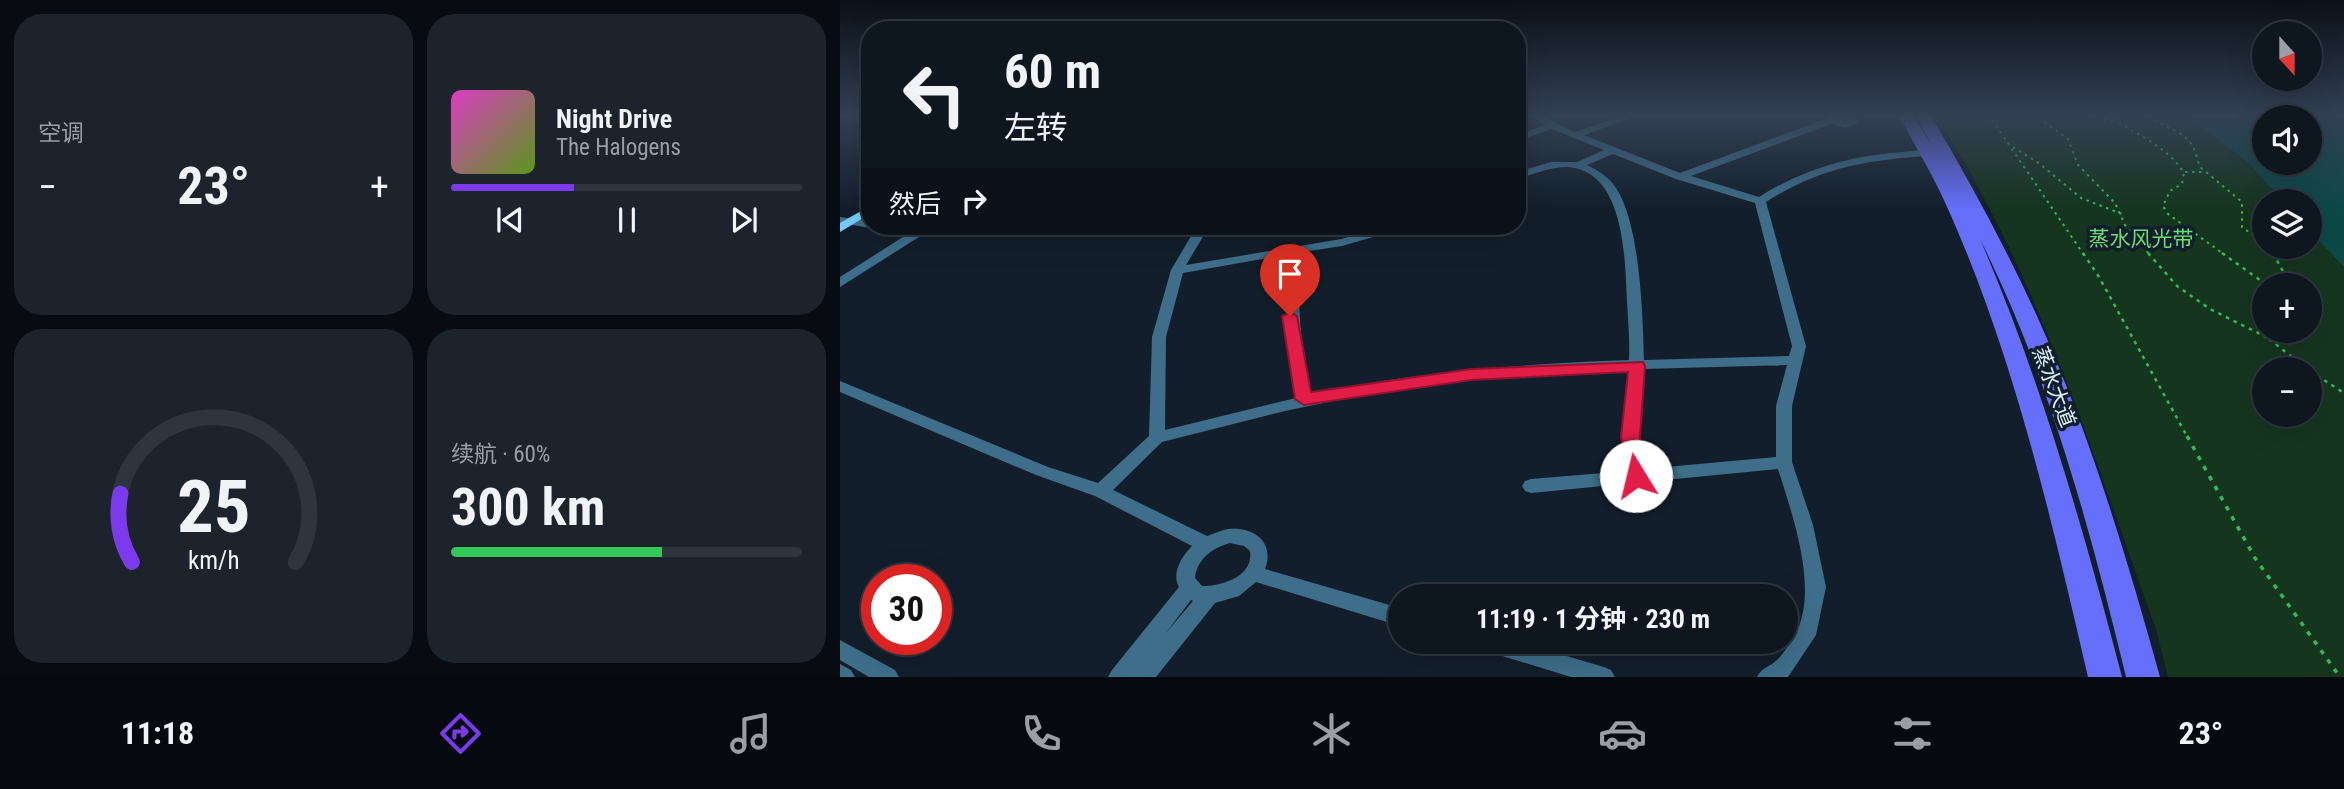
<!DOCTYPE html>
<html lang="zh">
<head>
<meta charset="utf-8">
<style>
  :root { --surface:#0e1620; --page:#1c232d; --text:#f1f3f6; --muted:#9b9fa5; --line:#2e353e; --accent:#7c3aed }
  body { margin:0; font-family:"Roboto Condensed","Noto Sans SC",sans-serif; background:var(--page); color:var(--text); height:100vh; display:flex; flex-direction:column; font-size:26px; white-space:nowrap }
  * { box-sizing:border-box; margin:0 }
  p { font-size:23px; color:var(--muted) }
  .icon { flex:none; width:38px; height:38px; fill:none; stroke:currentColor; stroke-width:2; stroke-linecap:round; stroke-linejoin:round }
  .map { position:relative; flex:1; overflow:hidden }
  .sheet { display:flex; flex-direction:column; gap:14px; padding:14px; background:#080c12; width:840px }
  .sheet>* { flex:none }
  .guide { position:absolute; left:21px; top:21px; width:665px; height:214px; border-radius:28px; box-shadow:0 7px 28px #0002,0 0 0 2px var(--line); background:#0e1620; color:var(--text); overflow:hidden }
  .needle { width:46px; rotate:159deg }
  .buttons { position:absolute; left:1412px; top:21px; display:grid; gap:14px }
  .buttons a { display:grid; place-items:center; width:70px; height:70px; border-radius:50%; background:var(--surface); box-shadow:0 7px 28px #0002,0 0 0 2px var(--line); font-size:35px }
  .speed { position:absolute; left:21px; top:564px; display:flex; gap:14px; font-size:35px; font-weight:700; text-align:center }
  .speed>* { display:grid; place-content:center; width:91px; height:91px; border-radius:50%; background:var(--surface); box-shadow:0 7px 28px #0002,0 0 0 2px var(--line); line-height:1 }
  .speed .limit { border:10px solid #d22; background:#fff; color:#111 }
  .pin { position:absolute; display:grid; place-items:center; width:60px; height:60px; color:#fff; margin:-72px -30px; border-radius:50% 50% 50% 0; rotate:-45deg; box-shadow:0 0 7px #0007 }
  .pin .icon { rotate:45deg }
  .me { position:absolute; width:77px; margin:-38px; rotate:351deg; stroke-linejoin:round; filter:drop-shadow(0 0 5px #0008) }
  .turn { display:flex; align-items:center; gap:24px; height:147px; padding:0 28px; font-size:32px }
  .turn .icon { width:91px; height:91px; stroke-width:2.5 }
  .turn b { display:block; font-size:49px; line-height:60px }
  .then { display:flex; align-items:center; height:66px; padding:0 28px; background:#0003; gap:14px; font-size:26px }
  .big { font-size:52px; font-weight:700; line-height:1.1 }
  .sheet .widget { flex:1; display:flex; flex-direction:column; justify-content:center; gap:10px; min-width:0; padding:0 24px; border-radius:28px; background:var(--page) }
  .sheet .dial { align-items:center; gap:0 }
  .dial svg { height:182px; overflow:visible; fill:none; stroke:var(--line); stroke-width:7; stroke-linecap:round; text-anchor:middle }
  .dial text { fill:var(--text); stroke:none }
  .song { display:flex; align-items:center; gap:21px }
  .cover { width:84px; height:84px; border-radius:10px; background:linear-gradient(135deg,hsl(310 70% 55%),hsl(90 70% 35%)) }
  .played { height:7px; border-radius:4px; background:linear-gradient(90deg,var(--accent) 35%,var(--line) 35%) }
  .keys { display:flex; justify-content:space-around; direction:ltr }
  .heat { display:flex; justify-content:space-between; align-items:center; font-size:38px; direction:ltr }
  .charge { height:10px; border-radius:5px; background:linear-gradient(90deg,#34c759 60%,var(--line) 0) }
  .sheet .tiles { flex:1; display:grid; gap:14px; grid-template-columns:repeat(2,1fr) }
  .trip { position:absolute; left:548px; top:584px; width:410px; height:70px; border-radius:35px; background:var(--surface); box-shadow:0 7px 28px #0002,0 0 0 2px var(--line); font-weight:700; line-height:70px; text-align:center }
  .dock { display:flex; height:112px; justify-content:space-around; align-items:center; background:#06090d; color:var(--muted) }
  .dock .icon { width:49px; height:49px }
  .dock .selected { color:var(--accent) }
  .dock b { font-size:32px; color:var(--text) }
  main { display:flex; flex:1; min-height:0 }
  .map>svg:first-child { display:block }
  .green { fill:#15351e; fill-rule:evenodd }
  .water { fill:#0c4947; fill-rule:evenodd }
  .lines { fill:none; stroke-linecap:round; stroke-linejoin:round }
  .path-far2 { stroke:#33bb57; stroke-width:2; stroke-dasharray:2.5 4.5; stroke-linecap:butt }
  .path-far1 { stroke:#33bb57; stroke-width:2.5; stroke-dasharray:3.5 5; stroke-linecap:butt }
  .path { stroke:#33bb57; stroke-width:3.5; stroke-dasharray:4.5 7; stroke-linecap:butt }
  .minor { fill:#3e6e89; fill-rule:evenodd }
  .tertiary { fill:#3e6e89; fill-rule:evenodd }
  .secondary { fill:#75cefc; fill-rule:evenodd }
  .primary { fill:#666efc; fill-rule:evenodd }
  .route { fill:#e11d48; stroke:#92132f; stroke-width:2 }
  .labels { text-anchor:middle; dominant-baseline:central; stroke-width:7; stroke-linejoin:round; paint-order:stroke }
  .park-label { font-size:21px; fill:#68df70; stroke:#121e2b }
  .street-label { font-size:21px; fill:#dcf0fe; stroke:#121e2b }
</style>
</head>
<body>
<main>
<section class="sheet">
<div class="tiles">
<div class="widget"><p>空调</p>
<div class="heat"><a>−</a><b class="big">23°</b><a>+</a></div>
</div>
<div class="widget">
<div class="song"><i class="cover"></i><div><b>Night Drive</b><p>The Halogens</p></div></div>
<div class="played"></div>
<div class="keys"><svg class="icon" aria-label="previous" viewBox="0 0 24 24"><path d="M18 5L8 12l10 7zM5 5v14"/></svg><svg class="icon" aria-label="pause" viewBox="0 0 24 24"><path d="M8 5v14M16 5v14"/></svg><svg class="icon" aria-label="next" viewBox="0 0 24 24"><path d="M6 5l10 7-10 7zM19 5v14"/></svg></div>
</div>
<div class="widget dial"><svg viewBox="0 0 100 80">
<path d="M14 69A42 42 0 1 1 86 69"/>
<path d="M14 69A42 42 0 0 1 9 39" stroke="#7c3aed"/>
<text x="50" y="56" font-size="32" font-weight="700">25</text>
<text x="50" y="72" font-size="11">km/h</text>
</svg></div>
<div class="widget"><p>续航 · 60%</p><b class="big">300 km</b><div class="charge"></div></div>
</div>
</section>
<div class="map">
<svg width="1504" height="677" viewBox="0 0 1504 677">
  <rect width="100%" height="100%" fill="#121e2b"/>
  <!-- green -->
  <path class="green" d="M1092 114H1344L1410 164 1441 198 1442 201H1424V247H1470V232L1504 267V677H1328L1316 629C1268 497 1225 360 1162 233 1141 192 1121 151 1092 114ZM1424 285H1470V331H1424ZM1424 369H1470V415H1424Z"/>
  <!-- water -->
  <path class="water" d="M1344 114H1504V267L1470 232V201H1442L1410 164ZM1424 117H1470V163H1424Z"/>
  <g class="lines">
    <!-- path-far2 -->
    <path class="path-far2" d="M1148 114 1244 255
      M1193 114 1228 139 1238 165 1275 203 1286 227 1310 255
      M1244 114 1278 123
      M1268 114C1294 135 1326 144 1344 173L1342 184 1330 191 1323 206 1328 214 1385 255
      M1302 114 1343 135 1353 146 1360 167 1402 202V227L1424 243
      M1173 147 1200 164 1241 198 1282 214
      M1345 172H1363
      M1430 247 1434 255"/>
    <!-- path-far1 -->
    <path class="path-far1" d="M1243 253 1259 277 1348 438
      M1308 253 1337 286 1370 309 1428 338
      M1382 253 1427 285
      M1433 253 1446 277 1440 285
      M1428 331V338L1467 369
      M1470 371 1504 393"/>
    <!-- path -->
    <path class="path" d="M1347 436 1415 558 1500 677"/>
    <!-- minor -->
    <path class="minor" d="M690 114C707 114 719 126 735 132L787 114H801L744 135 840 173 988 118 991 114H1010L1018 119V123L1006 128 991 124 851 176 919 197C963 169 1010 156 1062 152 1072 151 1085 148 1093 153L1088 156C1026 160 979 168 926 202L966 346 952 406V462L973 525 986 587 976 635 948 677H917C922 667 930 667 937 660 944 653 951 642 956 633 979 588 952 514 938 469L691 493 685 491 682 486 685 481 691 479 787 471 783 430 789 370 622 380 542 391 445 411 322 442 273 490 367 536C373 534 381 530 388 529 415 526 435 543 425 569L560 608V626L416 582 399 596 375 603 316 677H268L272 670 339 587C331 573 342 556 352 546L255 496 196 475 0 392V381L208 467 258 483 309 436 312 337 331 270 354 231 352 226 371 228 380 226H398L376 234 364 235 346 265 501 239 548 226H566L564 228 502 246 463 252C455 301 461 346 471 394 576 372 682 364 789 360 790 340 788 321 787 301 785 262 785 178 735 168 716 164 696 174 677 179V172L711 162H737L764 150 712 129 677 141V135L705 125ZM998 118 1008 121 1005 122ZM773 154 836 179 915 203 952 346 949 356 804 360C803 317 800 223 776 188 769 177 759 171 747 165ZM450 254C441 303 448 349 456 398L325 430 326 337 343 273ZM947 365 936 406V457L803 469 799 430 803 369ZM390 543 404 546 410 551C414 577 381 586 362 586L355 578C357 559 372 548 390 543ZM351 600 353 601 325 634Z
      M0 217 30 221V226H35L30 228 2 223H0Z
      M35 226H199L193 229 90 230 0 287V277L74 230 41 229Z
      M636 642H679L764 667 771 670 775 677H731L646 651 639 649Z"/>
    <!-- tertiary -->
    <path class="tertiary" d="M0 640 55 670 59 677H29L0 660Z
      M0 664 11 670 15 677H0Z"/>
    <!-- secondary -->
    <path class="secondary" d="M30 206V214L0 232V223Z"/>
    <!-- primary -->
    <path class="primary" d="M1058 114H1073L1092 146 1075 114H1090C1129 180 1165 246 1197 316 1249 432 1286 554 1320 677H1286C1250 528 1209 377 1140 239 1201 380 1243 528 1282 677H1248C1212 522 1176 364 1112 218 1097 182 1077 149 1058 114Z"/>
  </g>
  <!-- sky -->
  <linearGradient id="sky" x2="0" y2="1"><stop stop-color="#0a1018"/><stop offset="0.55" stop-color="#334155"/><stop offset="1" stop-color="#334155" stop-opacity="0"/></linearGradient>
  <rect width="1504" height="209" fill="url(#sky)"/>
  <!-- route -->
  <path class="route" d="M450 312 457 316 471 392 631 369 803 362 805 366 800 437 806 476 803 481 796 483 789 481 787 476 781 437 788 372 631 380 464 405 455 399 442 316Z"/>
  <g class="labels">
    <!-- park labels -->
    <g class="park-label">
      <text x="1301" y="239">蒸水风光带</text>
    </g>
    <!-- street labels -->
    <g class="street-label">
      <text transform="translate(1214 387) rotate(69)">蒸水大道</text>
    </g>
  </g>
</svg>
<div class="buttons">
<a><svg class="needle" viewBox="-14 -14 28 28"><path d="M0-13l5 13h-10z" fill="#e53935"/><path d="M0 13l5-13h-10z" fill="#9b9fa5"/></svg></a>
<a><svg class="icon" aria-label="sound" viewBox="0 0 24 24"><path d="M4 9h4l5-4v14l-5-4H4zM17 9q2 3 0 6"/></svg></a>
<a><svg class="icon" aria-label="layers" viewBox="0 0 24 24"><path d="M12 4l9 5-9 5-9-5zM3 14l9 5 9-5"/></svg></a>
<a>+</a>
<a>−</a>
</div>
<div class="speed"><div class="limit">30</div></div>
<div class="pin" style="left:450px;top:316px;background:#d93025"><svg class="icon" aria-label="arrive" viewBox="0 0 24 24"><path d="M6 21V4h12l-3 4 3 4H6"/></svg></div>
<svg class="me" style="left:796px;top:476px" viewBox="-20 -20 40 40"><circle r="19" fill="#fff"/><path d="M0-13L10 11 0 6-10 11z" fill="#e11d48"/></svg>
<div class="trip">11:19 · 1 分钟 · 230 m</div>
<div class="guide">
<div class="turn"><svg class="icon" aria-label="left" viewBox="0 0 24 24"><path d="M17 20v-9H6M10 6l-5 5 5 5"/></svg><div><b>60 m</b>左转</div></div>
<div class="then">然后<svg class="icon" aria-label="right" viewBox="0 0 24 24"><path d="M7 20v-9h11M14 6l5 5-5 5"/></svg></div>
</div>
</div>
</main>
<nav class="dock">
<b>11:18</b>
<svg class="icon selected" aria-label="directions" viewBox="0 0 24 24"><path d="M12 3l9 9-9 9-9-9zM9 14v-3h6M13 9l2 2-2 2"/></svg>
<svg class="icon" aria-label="music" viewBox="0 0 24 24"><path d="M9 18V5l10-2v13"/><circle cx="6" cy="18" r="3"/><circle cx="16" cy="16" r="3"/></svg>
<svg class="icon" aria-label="phone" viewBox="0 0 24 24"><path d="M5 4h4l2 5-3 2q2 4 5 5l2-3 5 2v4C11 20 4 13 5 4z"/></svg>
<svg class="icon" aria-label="climate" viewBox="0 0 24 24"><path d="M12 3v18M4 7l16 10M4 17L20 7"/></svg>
<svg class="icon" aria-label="car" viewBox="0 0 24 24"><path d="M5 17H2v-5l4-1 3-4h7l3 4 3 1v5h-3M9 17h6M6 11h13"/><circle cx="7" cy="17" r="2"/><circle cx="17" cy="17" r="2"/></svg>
<svg class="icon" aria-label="filters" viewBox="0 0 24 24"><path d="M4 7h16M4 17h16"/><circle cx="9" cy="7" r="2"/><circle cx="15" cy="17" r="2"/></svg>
<b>23°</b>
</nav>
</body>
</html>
